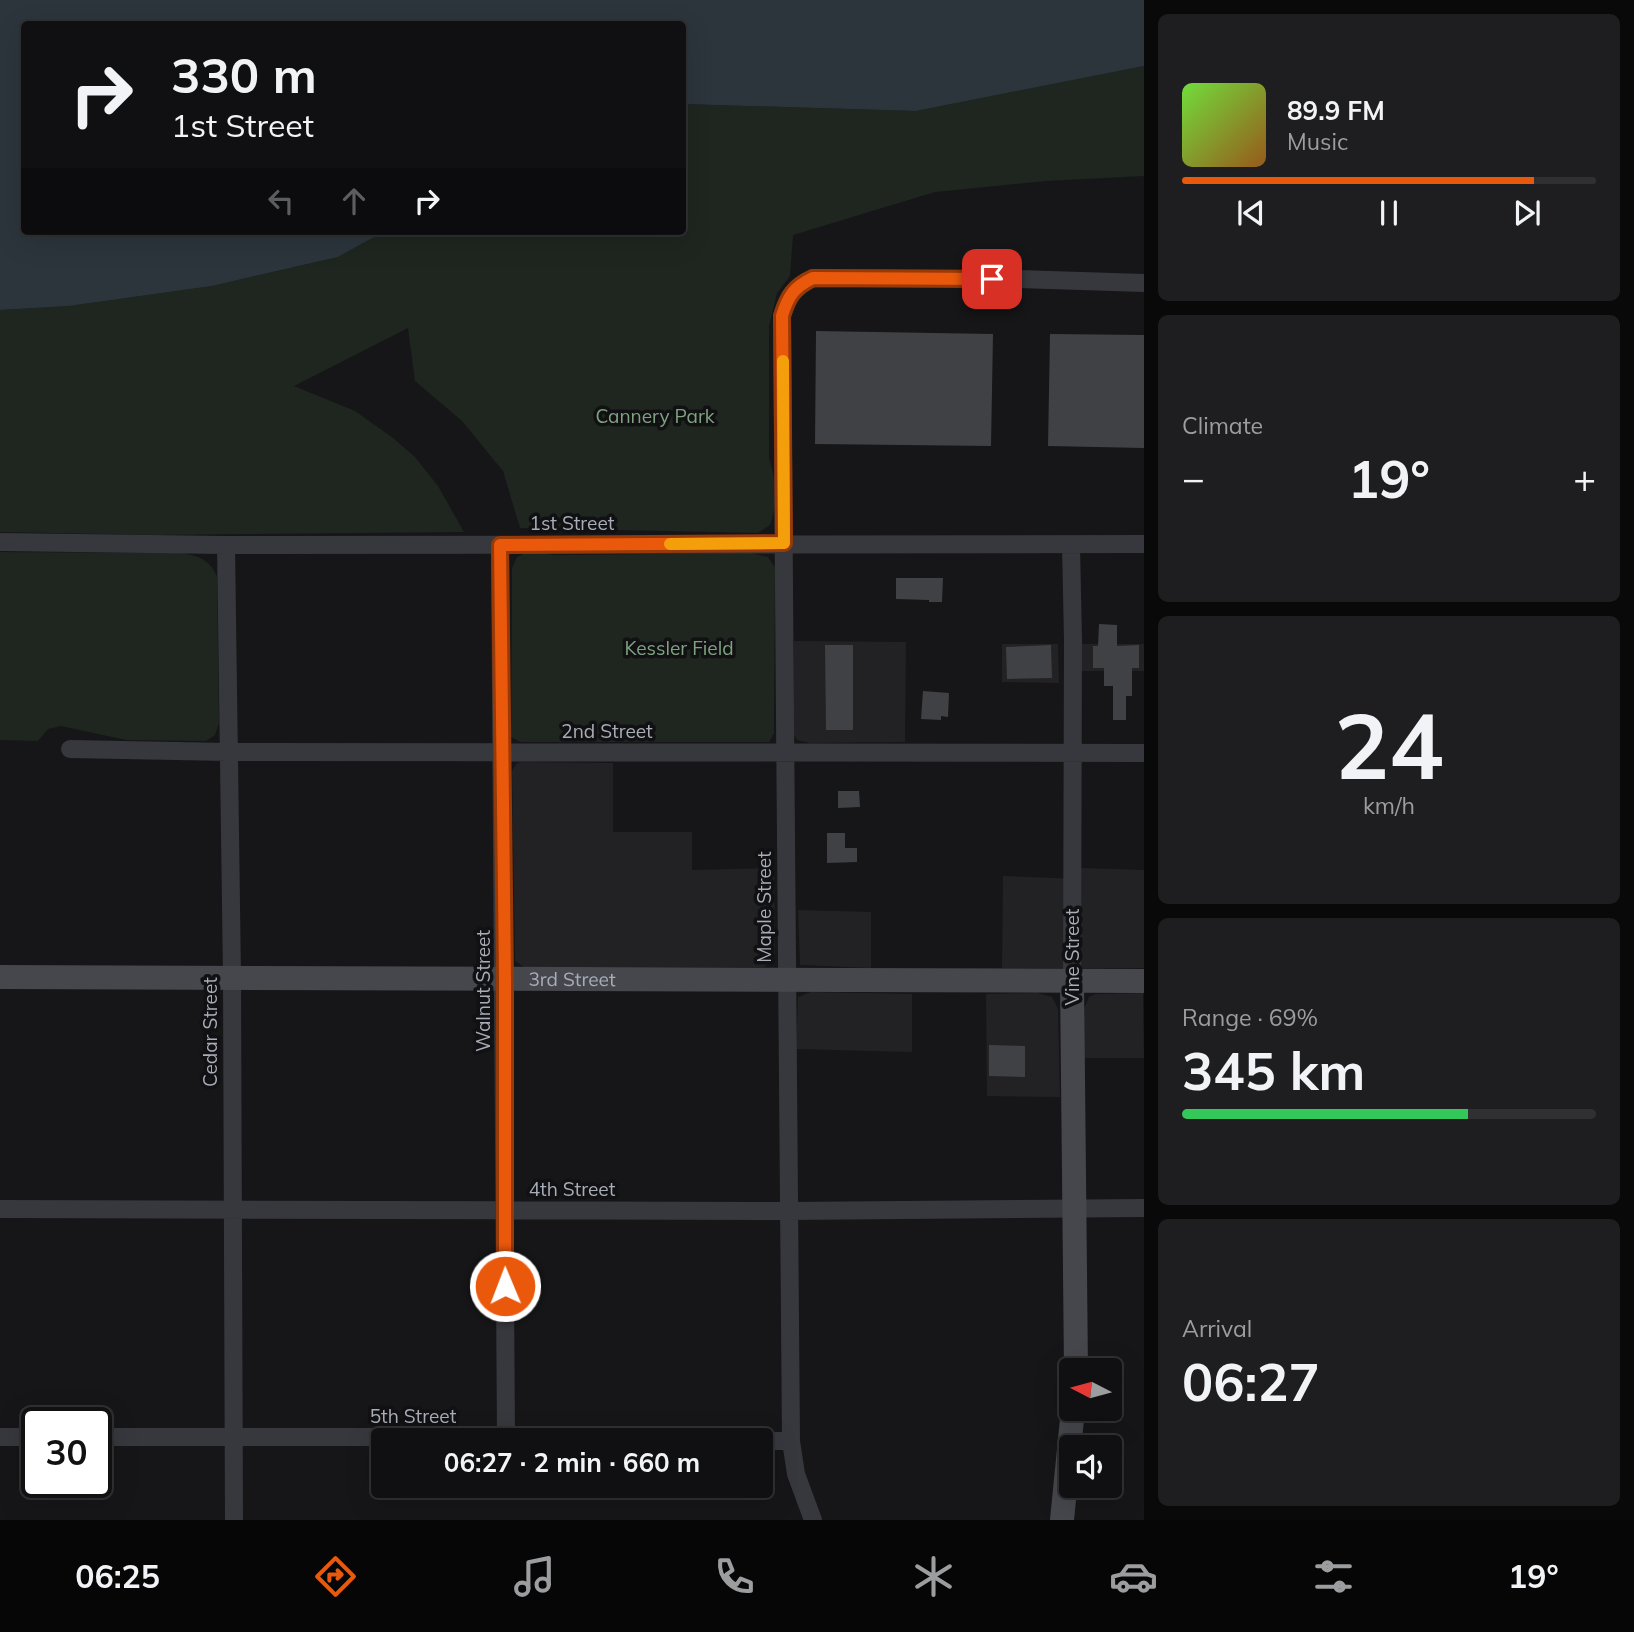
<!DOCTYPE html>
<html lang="en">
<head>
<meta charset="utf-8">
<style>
  :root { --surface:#101012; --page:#1e1e20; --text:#f1f3f6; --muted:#9c9d9f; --line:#303032; --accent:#ea580c }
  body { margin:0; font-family:Mulish,sans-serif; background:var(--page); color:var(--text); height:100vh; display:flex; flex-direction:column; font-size:26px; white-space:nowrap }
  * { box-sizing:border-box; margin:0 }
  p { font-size:23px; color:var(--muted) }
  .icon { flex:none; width:38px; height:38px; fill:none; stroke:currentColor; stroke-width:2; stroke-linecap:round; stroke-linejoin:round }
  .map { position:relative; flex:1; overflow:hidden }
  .details { display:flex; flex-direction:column; gap:14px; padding:14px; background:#09090a; width:490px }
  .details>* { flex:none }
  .top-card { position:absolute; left:21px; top:21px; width:665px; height:214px; border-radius:7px; box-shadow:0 7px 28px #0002,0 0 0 2px var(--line); background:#101012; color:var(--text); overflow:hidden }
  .needle { width:46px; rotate:276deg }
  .tools { position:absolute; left:1059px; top:1358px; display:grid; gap:14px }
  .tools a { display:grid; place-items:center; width:63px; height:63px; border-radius:7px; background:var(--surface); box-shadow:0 7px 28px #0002,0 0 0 2px var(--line); font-size:35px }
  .speed { position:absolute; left:21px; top:1407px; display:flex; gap:14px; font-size:35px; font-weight:700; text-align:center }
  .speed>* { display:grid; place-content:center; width:91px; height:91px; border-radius:50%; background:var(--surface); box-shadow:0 7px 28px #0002,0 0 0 2px var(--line); line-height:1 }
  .speed .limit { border:4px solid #111; border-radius:10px; background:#fff; color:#111 }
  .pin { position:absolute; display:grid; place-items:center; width:60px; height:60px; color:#fff; margin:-30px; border-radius:14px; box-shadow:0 4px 10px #0006 }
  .me { position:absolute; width:77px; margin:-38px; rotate:359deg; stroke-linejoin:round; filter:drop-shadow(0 0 5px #0008) }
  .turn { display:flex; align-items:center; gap:24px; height:147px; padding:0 35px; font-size:32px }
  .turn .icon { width:91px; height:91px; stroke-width:2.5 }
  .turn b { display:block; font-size:49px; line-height:60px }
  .lanes { display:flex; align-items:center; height:66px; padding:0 35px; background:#0003; justify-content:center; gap:35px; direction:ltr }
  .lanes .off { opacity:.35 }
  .big { font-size:52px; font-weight:700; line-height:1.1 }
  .details .tile { flex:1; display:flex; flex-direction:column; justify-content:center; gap:10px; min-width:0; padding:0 24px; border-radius:10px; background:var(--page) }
  .details .dial { align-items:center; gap:0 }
  .dial b { font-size:91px; line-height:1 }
  .song { display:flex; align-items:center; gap:21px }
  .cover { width:84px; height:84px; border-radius:10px; background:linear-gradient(135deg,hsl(100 70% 55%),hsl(30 70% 35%)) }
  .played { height:7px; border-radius:4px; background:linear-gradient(90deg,var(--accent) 85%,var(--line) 85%) }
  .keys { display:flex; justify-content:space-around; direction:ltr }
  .heat { display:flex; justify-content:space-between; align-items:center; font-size:38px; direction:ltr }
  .charge { height:10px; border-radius:5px; background:linear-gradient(90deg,#34c759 69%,var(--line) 0) }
  .trip { position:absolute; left:371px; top:1428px; width:402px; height:70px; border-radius:7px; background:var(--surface); box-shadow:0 7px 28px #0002,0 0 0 2px var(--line); font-weight:700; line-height:70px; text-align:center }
  .tabs { display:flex; height:112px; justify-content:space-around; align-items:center; background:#060607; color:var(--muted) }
  .tabs .icon { width:49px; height:49px }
  .tabs .selected { color:var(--accent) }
  .tabs b { font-size:32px; color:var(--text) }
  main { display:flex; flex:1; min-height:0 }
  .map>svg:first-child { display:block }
  .built { fill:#222225 }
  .green { fill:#1e261f }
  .water { fill:#2c353c }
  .building { fill:#404145 }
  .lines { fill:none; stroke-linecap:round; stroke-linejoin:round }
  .street { stroke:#37383d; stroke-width:18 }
  .secondary { stroke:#45474d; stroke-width:24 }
  .route-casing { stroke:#983908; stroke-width:18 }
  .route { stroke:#ea580c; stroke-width:12 }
  .slow { stroke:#f59e0b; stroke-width:12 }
  .labels { text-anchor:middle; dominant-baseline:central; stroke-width:7; stroke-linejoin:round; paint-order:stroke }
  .park-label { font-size:19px; fill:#7fa381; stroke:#111113 }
  .street-label { font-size:19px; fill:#a8adb8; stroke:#111113 }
</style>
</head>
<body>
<main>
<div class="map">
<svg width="1144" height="1520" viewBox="0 0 1144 1520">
  <rect width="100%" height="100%" fill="#161618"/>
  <!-- built -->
  <path class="built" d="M794 641 906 642 905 742 810 743 797 740 793 733Z
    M1002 644H1058L1059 683 1002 682Z
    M1082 644H1144V671H1081Z
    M520 762 613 763V832H692V870L774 868 775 952 773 961 764 967H524L515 961 512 771 516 764Z
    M1081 868 1144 870V968H1002L1003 876 1080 879Z
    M798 910 871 912V968L800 965Z
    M811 992 912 994V1052L796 1049 798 997Z
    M1037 993 1052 997 1058 1009 1060 1097 987 1096 986 994Z
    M1143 993 1144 1058H1082L1084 1009 1089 997 1095 994Z"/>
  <!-- green -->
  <path class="green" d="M1144 66V176L1046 181 935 192 793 235 790 276 777 293 769 326V458C776 479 778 504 770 525L758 533 520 528 503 471 462 421 415 381 408 328 294 386 355 411 393 438 415 457 438 486 464 532 154 535 0 532V310L69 306 212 286 338 257 385 231H682L683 104 916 111Z
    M530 551 554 555 750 553 768 557 775 568 774 733 769 742H521L511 737 512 568 517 557Z
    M0 552 181 553C198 556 209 559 217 576L219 723 215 735 206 741 126 740 61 726 48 729 38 741 0 740Z"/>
  <!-- water -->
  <path class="water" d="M0 0H1144V66L916 111 683 104 682 24H24V231H385L338 257 212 286 69 306 0 310Z"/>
  <!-- building -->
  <path class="building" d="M816 331 993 334 991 446 815 444Z
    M1050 334 1144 335V448L1048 446Z
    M896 578H943L942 602H929V600L896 599Z
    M1099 624 1117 625V646L1139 645V668H1132V696H1126V720H1113V686H1104V668H1093V646H1098Z
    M825 645H853V730H826Z
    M1051 645 1052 678 1007 679 1006 647Z
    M923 691 949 693 948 717 941 716V720L921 719Z
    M838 791H859L860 807 838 808Z
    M827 833H845V848H857V862L827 863Z
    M989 1045 1025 1046V1077L989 1076Z"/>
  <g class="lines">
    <!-- street -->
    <path class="street" d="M0 542 226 545 1144 544
      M226 545 232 977 234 1520
      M500 545 506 1437
      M1071 545 1073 640 1072 982
      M70 749 228 752 1144 753
      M0 1209 788 1211 1144 1208
      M0 1437H37
      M96 1437H506L729 1440
      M761 1441H791
      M813 1520 796 1474 791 1441C787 1066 785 691 782 316 788 296 794 287 813 278L1018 279 1144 283"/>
    <!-- secondary -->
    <g class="secondary">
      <path id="s1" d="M0 977 1144 981"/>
      <path d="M1072 982 1076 1370"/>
      <path d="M1062 1520 1073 1409"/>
    </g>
  </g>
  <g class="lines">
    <!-- route casing -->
    <g class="route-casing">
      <path id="route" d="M505 1286V980L500 545 784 543 782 316C788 296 794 287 813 278L992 279"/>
    </g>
    <!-- route -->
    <use href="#route" class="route"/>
    <!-- slow -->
    <path class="slow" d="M670 544 784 543 783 361"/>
  </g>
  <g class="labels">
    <!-- park labels -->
    <g class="park-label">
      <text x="655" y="416">Cannery Park</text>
      <text x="679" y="648">Kessler Field</text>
    </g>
    <!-- street labels -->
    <g class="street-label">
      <text x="572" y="523">1st Street</text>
      <text x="607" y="731">2nd Street</text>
      <text transform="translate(764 907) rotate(-90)">Maple Street</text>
      <text transform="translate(1072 957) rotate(-90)">Vine Street</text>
      <text stroke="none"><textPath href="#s1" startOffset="572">3rd Street</textPath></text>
      <text transform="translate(483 991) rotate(-90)">Walnut Street</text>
      <text transform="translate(210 1032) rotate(-90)">Cedar Street</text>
      <text x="572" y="1189">4th Street</text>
      <text x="413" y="1416">5th Street</text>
    </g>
  </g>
</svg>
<div class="tools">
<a><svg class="needle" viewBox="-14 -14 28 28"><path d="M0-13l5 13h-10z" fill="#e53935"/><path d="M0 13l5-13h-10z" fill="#9c9d9f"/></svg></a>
<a><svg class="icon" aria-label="sound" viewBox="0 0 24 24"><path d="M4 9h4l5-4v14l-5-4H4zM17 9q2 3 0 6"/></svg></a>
</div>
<div class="speed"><div class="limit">30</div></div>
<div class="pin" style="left:992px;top:279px;background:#d93025"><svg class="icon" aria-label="arrive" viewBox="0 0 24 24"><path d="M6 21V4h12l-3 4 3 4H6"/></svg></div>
<svg class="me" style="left:505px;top:1286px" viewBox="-20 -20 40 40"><circle r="17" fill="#ea580c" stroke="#fff" stroke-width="3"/><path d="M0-11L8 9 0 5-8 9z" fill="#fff"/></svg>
<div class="trip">06:27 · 2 min · 660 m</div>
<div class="top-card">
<div class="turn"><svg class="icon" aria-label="right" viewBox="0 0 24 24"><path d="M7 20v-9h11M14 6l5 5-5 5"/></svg><div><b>330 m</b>1st Street</div></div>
<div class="lanes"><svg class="icon off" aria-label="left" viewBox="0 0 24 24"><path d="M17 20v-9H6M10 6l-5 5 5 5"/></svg><svg class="icon off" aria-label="ahead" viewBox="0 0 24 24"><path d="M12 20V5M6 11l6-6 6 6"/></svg><svg class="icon" aria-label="right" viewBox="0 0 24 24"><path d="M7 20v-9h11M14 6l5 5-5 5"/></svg></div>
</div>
</div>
<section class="details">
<div class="tile">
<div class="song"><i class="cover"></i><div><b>89.9 FM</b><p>Music</p></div></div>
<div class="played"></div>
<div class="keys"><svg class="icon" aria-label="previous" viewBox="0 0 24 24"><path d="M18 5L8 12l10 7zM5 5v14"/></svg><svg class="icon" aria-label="pause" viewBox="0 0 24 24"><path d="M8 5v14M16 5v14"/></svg><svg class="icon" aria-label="next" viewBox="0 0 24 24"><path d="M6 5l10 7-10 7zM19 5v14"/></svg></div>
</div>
<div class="tile"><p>Climate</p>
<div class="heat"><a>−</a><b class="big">19°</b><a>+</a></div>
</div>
<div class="tile dial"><b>24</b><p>km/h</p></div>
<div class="tile"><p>Range · 69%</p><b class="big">345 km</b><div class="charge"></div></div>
<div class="tile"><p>Arrival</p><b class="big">06:27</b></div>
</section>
</main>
<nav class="tabs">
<b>06:25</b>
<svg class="icon selected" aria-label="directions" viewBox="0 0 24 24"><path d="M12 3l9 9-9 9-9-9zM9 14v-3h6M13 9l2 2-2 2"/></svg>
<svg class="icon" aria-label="music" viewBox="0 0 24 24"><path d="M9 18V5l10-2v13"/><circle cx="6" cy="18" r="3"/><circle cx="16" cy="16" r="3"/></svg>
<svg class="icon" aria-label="phone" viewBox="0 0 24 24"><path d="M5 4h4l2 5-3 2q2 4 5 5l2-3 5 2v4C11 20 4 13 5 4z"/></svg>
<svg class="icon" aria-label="climate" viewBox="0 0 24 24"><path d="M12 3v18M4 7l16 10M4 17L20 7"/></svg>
<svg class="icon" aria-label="car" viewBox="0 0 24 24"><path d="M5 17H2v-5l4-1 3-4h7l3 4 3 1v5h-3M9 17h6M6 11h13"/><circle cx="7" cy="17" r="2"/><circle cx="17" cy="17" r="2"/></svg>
<svg class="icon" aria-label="filters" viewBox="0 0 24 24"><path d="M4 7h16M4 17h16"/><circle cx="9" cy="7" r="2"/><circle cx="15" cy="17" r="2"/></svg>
<b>19°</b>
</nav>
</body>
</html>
